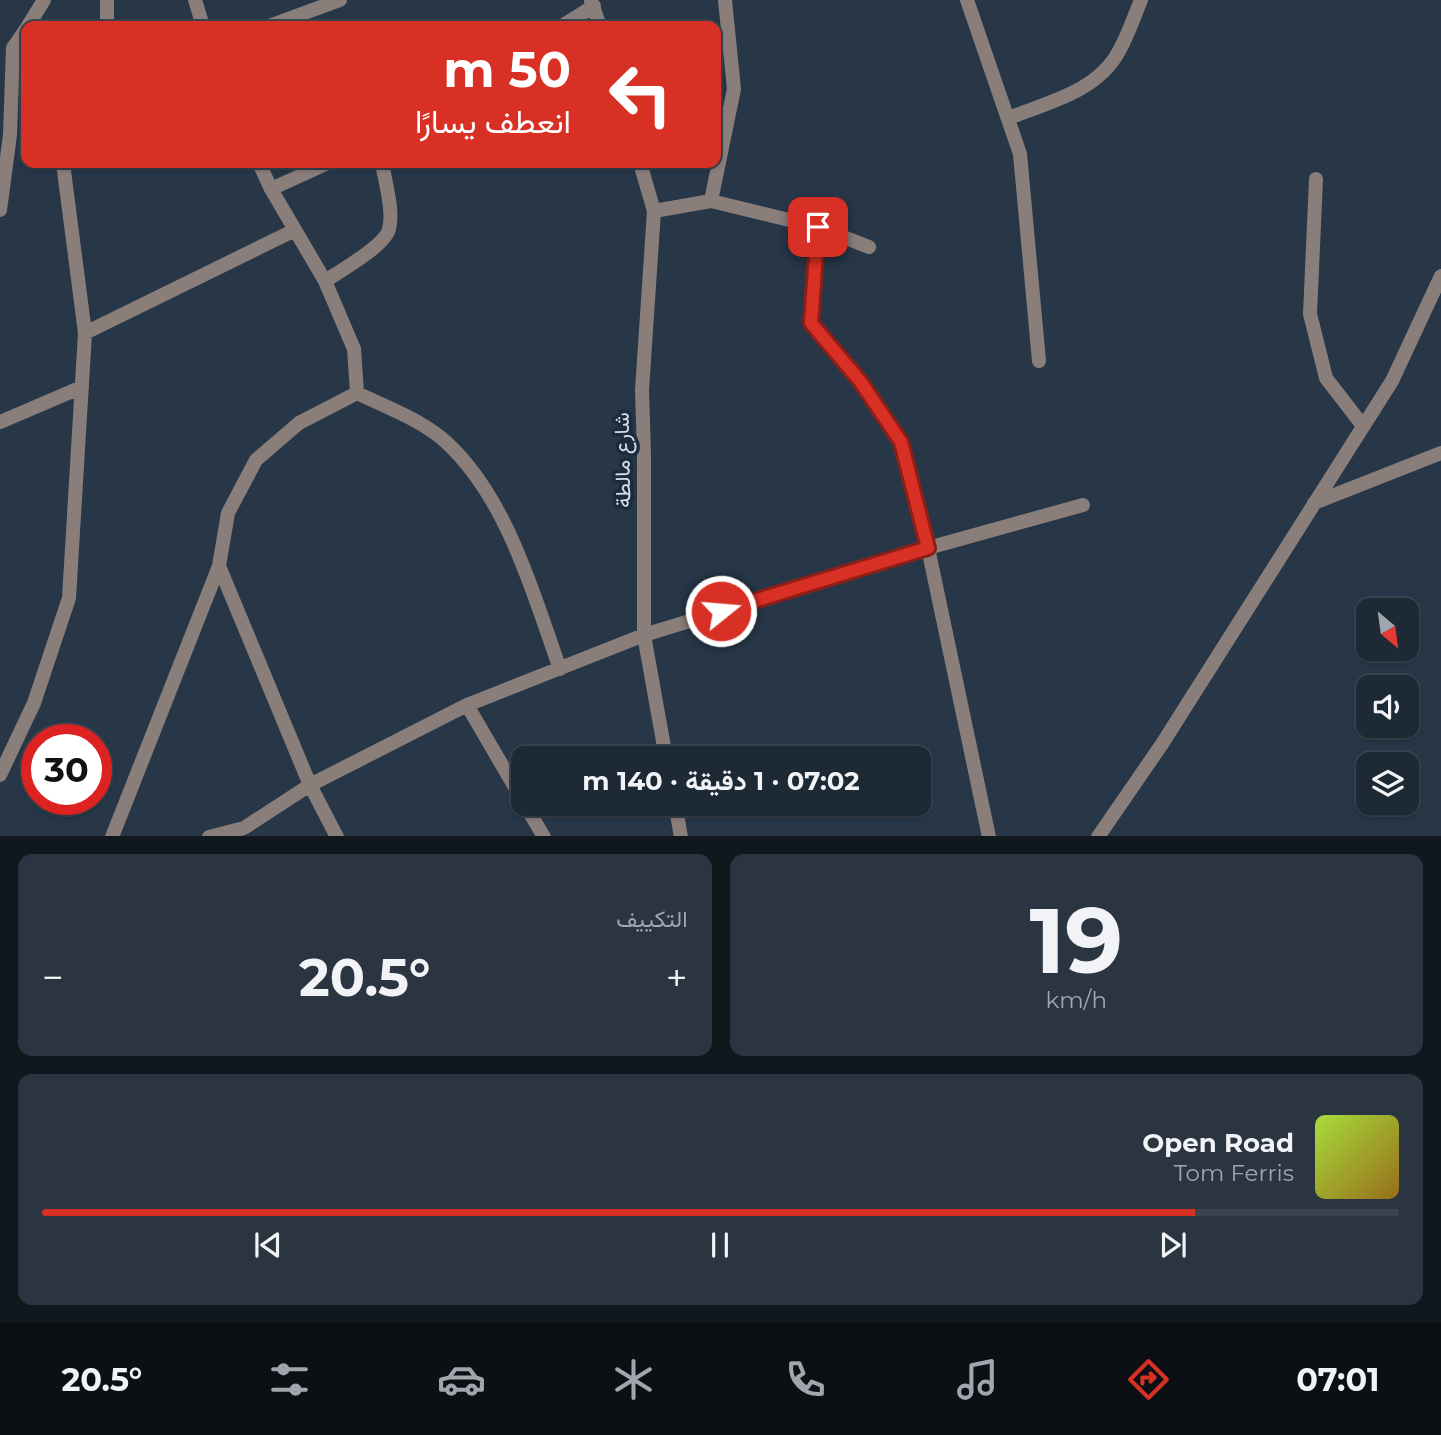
<!DOCTYPE html>
<html lang="ar">
<head>
<meta charset="utf-8">
<style>
  :root { --surface:#1d2935; --page:#2a3541; --text:#f1f3f6; --muted:#a0a6ad; --line:#3b4550; --accent:#d93025 }
  body { margin:0; font-family:Montserrat,Vazirmatn,sans-serif; background:var(--page); color:var(--text); direction:rtl; height:100vh; display:flex; flex-direction:column; font-size:26px; white-space:nowrap }
  * { box-sizing:border-box; margin:0 }
  p { font-size:23px; color:var(--muted) }
  .icon { flex:none; width:38px; height:38px; fill:none; stroke:currentColor; stroke-width:2; stroke-linecap:round; stroke-linejoin:round }
  .map { position:relative; height:836px; overflow:hidden; direction:ltr }
  .details { display:flex; flex-direction:column; gap:18px; padding:18px; background:#10171d; flex:1 }
  .details>* { flex:none }
  .banner { position:absolute; left:21px; top:21px; width:700px; height:147px; border-radius:14px; box-shadow:0 2px 5px #0004,0 0 0 2px var(--line); direction:rtl; background:#d93025; color:#fff; overflow:hidden }
  .needle { width:46px; rotate:151deg }
  .buttons { position:absolute; left:1356px; top:598px; display:grid; gap:14px }
  .buttons a { display:grid; place-items:center; width:63px; height:63px; border-radius:14px; background:var(--surface); box-shadow:0 2px 5px #0004,0 0 0 2px var(--line); font-size:35px }
  .speed { position:absolute; left:21px; top:724px; display:flex; gap:14px; font-size:35px; font-weight:700; text-align:center }
  .speed>* { display:grid; place-content:center; width:91px; height:91px; border-radius:50%; background:var(--surface); box-shadow:0 2px 5px #0004,0 0 0 2px var(--line); line-height:1 }
  .speed .limit { border:10px solid #d22; background:#fff; color:#111 }
  .pin { position:absolute; display:grid; place-items:center; width:60px; height:60px; color:#fff; margin:-30px; border-radius:14px; box-shadow:0 4px 10px #0006 }
  .me { position:absolute; width:77px; margin:-38px; rotate:73deg; stroke-linejoin:round; filter:drop-shadow(0 0 5px #0008) }
  .turn { display:flex; align-items:center; gap:24px; height:147px; padding:0 35px; font-size:32px }
  .turn .icon { width:91px; height:91px; stroke-width:2.5 }
  .turn b { display:block; font-size:49px; line-height:60px }
  .big { font-size:52px; font-weight:700; line-height:1.1 }
  .details .card { flex:1; display:flex; flex-direction:column; justify-content:center; gap:10px; min-width:0; padding:0 24px; border-radius:14px; background:var(--page) }
  .details .dial { align-items:center; gap:0 }
  .dial b { font-size:91px; line-height:1 }
  .song { display:flex; align-items:center; gap:21px }
  .cover { width:84px; height:84px; border-radius:10px; background:linear-gradient(135deg,hsl(80 70% 55%),hsl(40 70% 35%)) }
  .played { height:7px; border-radius:4px; background:linear-gradient(90deg,var(--accent) 85%,var(--line) 85%) }
  .keys { display:flex; justify-content:space-around; direction:ltr }
  .heat { display:flex; justify-content:space-between; align-items:center; font-size:38px; direction:ltr }
  .details .tiles { flex:1; display:grid; gap:18px; grid-template-columns:1fr 1fr }
  .card:last-child { grid-column:span 2 }
  .trip { position:absolute; left:511px; top:746px; width:420px; height:70px; border-radius:14px; background:var(--surface); box-shadow:0 2px 5px #0004,0 0 0 2px var(--line); font-weight:700; line-height:70px; text-align:center; direction:rtl }
  .tabs { display:flex; height:112px; justify-content:space-around; align-items:center; background:#0c1015; color:var(--muted) }
  .tabs .icon { width:49px; height:49px }
  .tabs .on { color:var(--accent) }
  .tabs b { font-size:32px; color:var(--text) }
  .map>svg:first-child { display:block }
  .lines { fill:none; stroke-linecap:round; stroke-linejoin:round }
  .lane { stroke:#8a7e7b; stroke-width:14 }
  .street { stroke:#8a7e7b; stroke-width:14 }
  .route-casing { stroke:#8d1f18; stroke-width:18 }
  .route { stroke:#d93025; stroke-width:12 }
  .labels { text-anchor:middle; dominant-baseline:central; stroke-width:7; stroke-linejoin:round; paint-order:stroke }
  .street-label { font-size:21px; fill:#d6dfea; stroke:#1d2c3c }
</style>
</head>
<body>
<div class="map">
<svg width="1441" height="837" viewBox="0 0 1441 837">
  <rect width="100%" height="100%" fill="#273747"/>
  <g class="lines">
    <!-- lane -->
    <path class="lane" d="M28 26 44 0
      M0 210 10 135 13 48 26 29"/>
    <!-- street -->
    <path class="street" d="M195 0 203 26
      M967 0 1020 154 1039 361
      M591 1 600 26
      M107 26V0
      M269 26 340 0
      M562 26 594 6
      M1009 118C1049 102 1098 91 1119 51 1128 35 1134 17 1141 0
      M259 163 271 189 325 281 354 349 357 393
      M640 163 654 211 642 390 644 455V635L666 758
      M1316 179 1310 314 1326 378 1363 426
      M271 189 328 163
      M711 201 734 89 725 0
      M654 211 711 201 818 227 869 247
      M818 227 811 323 860 381 901 442 928 548 989 837
      M325 281C340 271 385 246 389 229 394 212 385 181 382 163
      M85 333 295 230
      M0 422 82 387
      M1314 503 1441 453
      M219 566 310 785 337 837
      M467 705 523 801
      M0 775 34 703 69 598 85 333 63 163
      M524 803 544 837
      M675 803 681 837
      M112 837 219 566 228 513 256 460 299 423 357 393C386 407 422 420 446 442 507 498 533 593 560 669
      M209 837 244 828 310 785 467 705 644 635 928 548 1083 505
      M1098 837 1162 744 1392 381 1441 276"/>
  </g>
  <g class="lines">
    <!-- route casing -->
    <g class="route-casing">
      <path id="route" d="M721 611 928 548 901 442 860 381 811 323 818 227"/>
    </g>
    <!-- route -->
    <use href="#route" class="route"/>
  </g>
  <g class="labels">
    <!-- street labels -->
    <g class="street-label">
      <text transform="translate(622 460) rotate(-91)">شارع مالطة</text>
    </g>
  </g>
</svg>
<div class="buttons">
<a><svg class="needle" viewBox="-14 -14 28 28"><path d="M0-13l5 13h-10z" fill="#e53935"/><path d="M0 13l5-13h-10z" fill="#a0a6ad"/></svg></a>
<a><svg class="icon" aria-label="sound" viewBox="0 0 24 24"><path d="M4 9h4l5-4v14l-5-4H4zM17 9q2 3 0 6"/></svg></a>
<a><svg class="icon" aria-label="layers" viewBox="0 0 24 24"><path d="M12 4l9 5-9 5-9-5zM3 14l9 5 9-5"/></svg></a>
</div>
<div class="speed"><div class="limit">30</div></div>
<div class="pin" style="left:818px;top:227px;background:#d93025"><svg class="icon" aria-label="arrive" viewBox="0 0 24 24"><path d="M6 21V4h12l-3 4 3 4H6"/></svg></div>
<svg class="me" style="left:721px;top:611px" viewBox="-20 -20 40 40"><circle r="17" fill="#d93025" stroke="#fff" stroke-width="3"/><path d="M0-11L8 9 0 5-8 9z" fill="#fff"/></svg>
<div class="trip">07:02 · 1 دقيقة · 140 m</div>
<div class="banner">
<div class="turn"><svg class="icon" aria-label="left" viewBox="0 0 24 24"><path d="M17 20v-9H6M10 6l-5 5 5 5"/></svg><div><b>50 m</b>انعطف يسارًا</div></div>
</div>
</div>
<section class="details">
<div class="tiles">
<div class="card dial"><b>19</b><p>km/h</p></div>
<div class="card"><p>التكييف</p>
<div class="heat"><a>−</a><b class="big">20.5°</b><a>+</a></div>
</div>
<div class="card">
<div class="song"><i class="cover"></i><div><b>Open Road</b><p>Tom Ferris</p></div></div>
<div class="played"></div>
<div class="keys"><svg class="icon" aria-label="previous" viewBox="0 0 24 24"><path d="M18 5L8 12l10 7zM5 5v14"/></svg><svg class="icon" aria-label="pause" viewBox="0 0 24 24"><path d="M8 5v14M16 5v14"/></svg><svg class="icon" aria-label="next" viewBox="0 0 24 24"><path d="M6 5l10 7-10 7zM19 5v14"/></svg></div>
</div>
</div>
</section>
<nav class="tabs">
<b>07:01</b>
<svg class="icon on" aria-label="directions" viewBox="0 0 24 24"><path d="M12 3l9 9-9 9-9-9zM9 14v-3h6M13 9l2 2-2 2"/></svg>
<svg class="icon" aria-label="music" viewBox="0 0 24 24"><path d="M9 18V5l10-2v13"/><circle cx="6" cy="18" r="3"/><circle cx="16" cy="16" r="3"/></svg>
<svg class="icon" aria-label="phone" viewBox="0 0 24 24"><path d="M5 4h4l2 5-3 2q2 4 5 5l2-3 5 2v4C11 20 4 13 5 4z"/></svg>
<svg class="icon" aria-label="climate" viewBox="0 0 24 24"><path d="M12 3v18M4 7l16 10M4 17L20 7"/></svg>
<svg class="icon" aria-label="car" viewBox="0 0 24 24"><path d="M5 17H2v-5l4-1 3-4h7l3 4 3 1v5h-3M9 17h6M6 11h13"/><circle cx="7" cy="17" r="2"/><circle cx="17" cy="17" r="2"/></svg>
<svg class="icon" aria-label="filters" viewBox="0 0 24 24"><path d="M4 7h16M4 17h16"/><circle cx="9" cy="7" r="2"/><circle cx="15" cy="17" r="2"/></svg>
<b>20.5°</b>
</nav>
</body>
</html>
